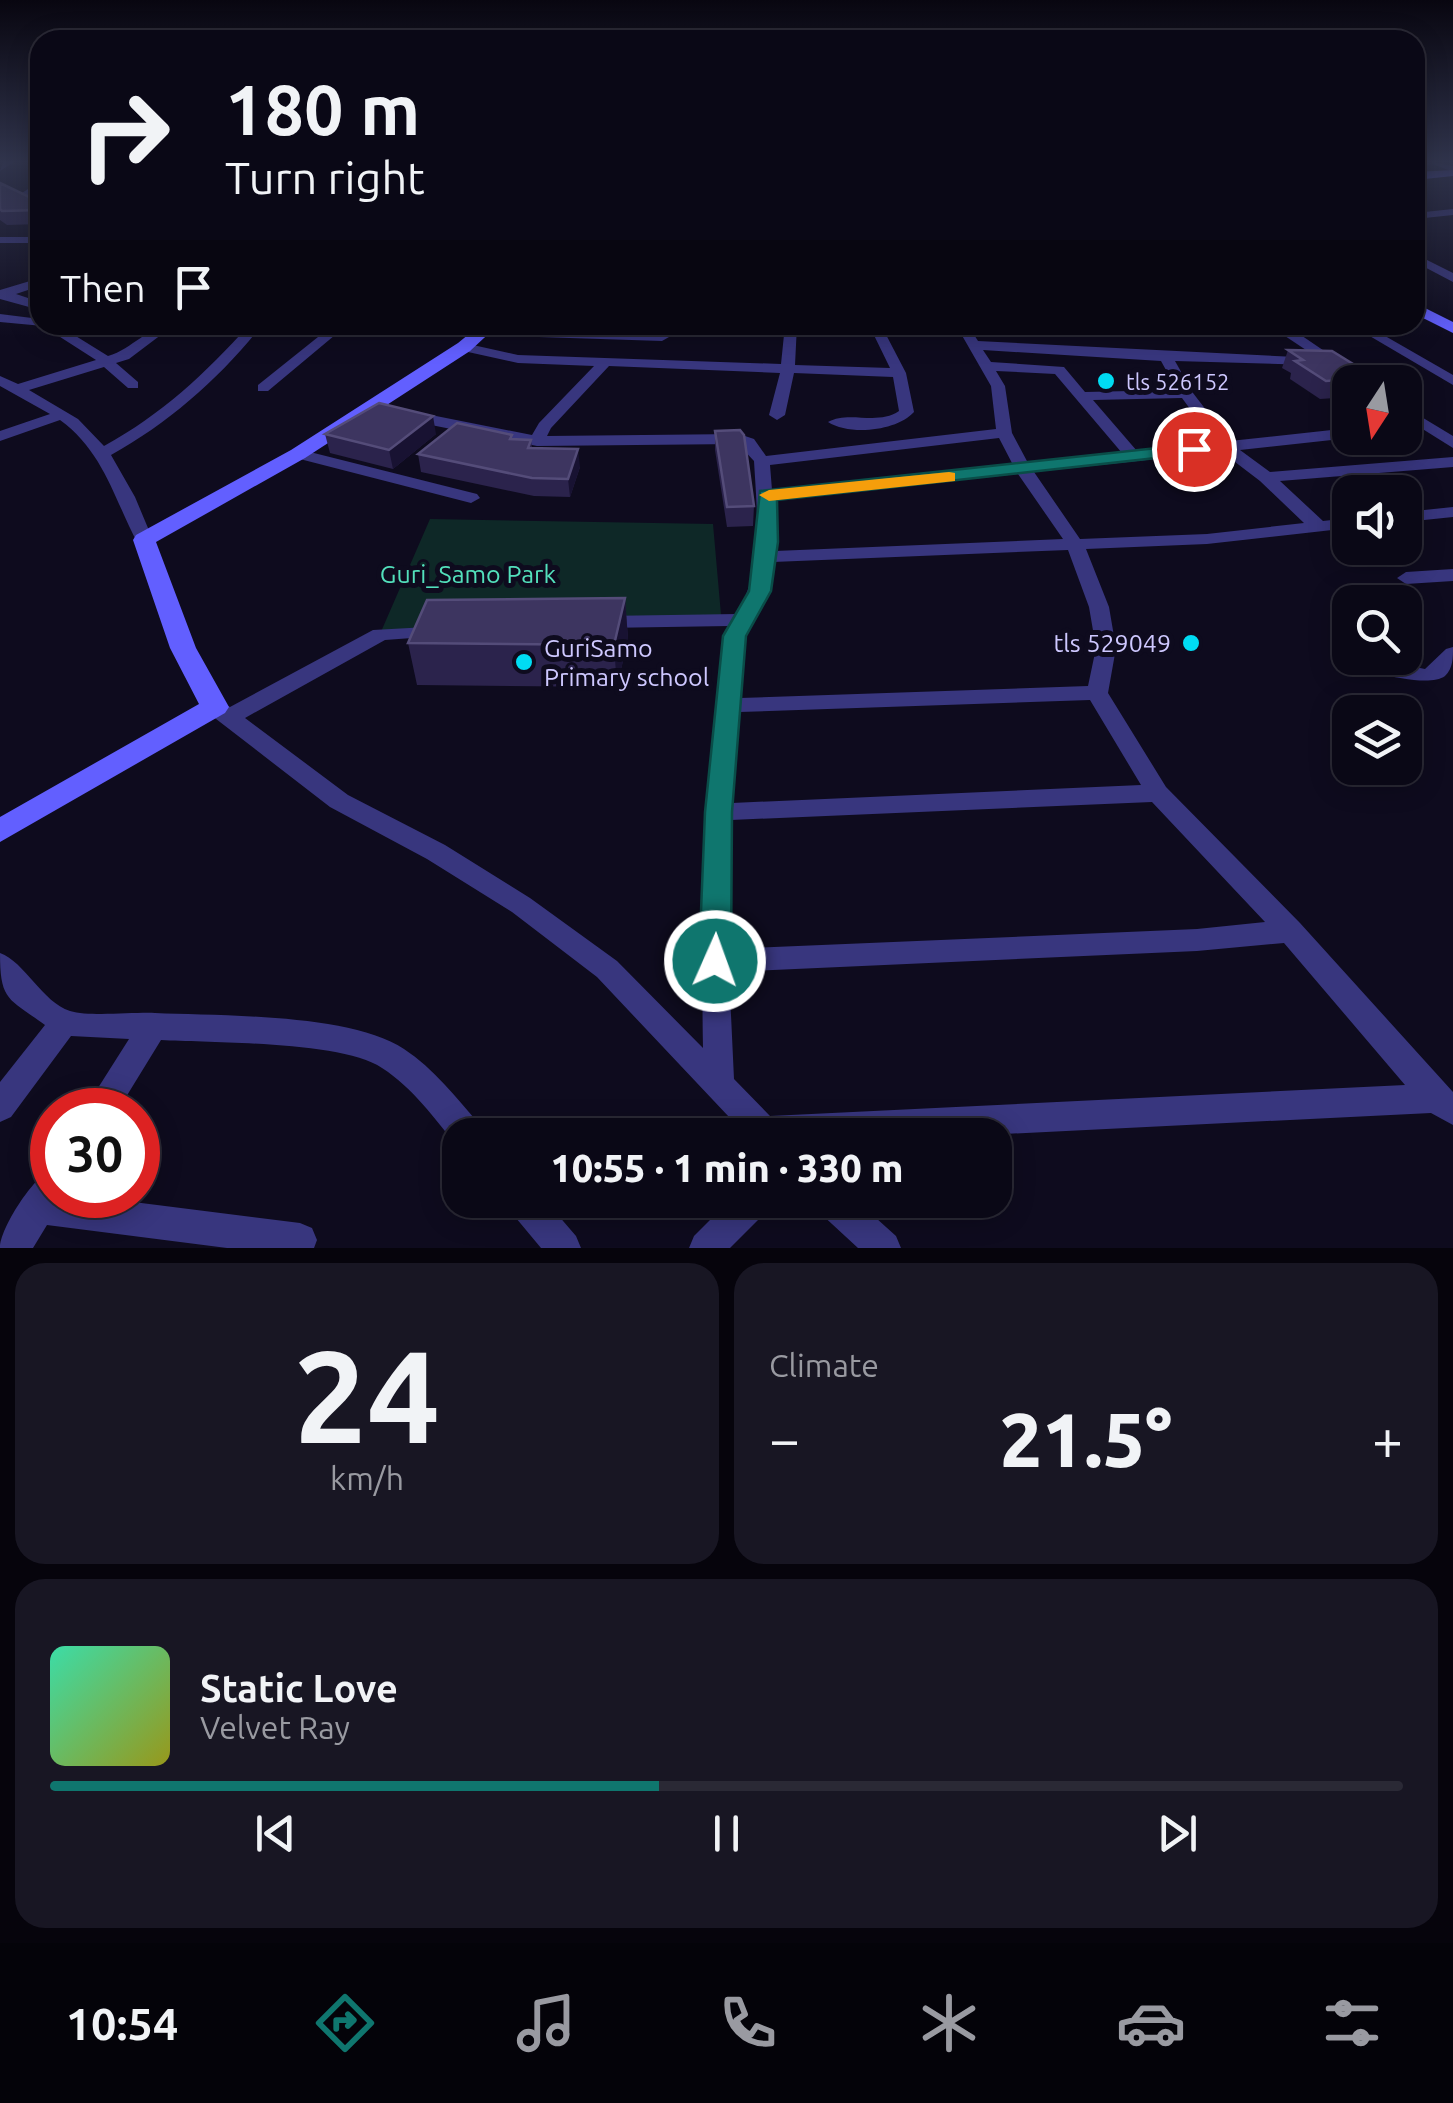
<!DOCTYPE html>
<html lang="en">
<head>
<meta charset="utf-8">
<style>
  :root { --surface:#0a0816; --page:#181623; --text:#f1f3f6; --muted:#999aa1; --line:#2a2935; --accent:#0f766e }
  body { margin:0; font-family:Ubuntu,sans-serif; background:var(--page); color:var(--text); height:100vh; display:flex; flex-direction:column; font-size:38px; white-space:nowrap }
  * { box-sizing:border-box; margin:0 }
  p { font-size:32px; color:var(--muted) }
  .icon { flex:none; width:55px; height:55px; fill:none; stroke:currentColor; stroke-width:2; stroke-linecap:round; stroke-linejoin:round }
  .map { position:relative; height:1248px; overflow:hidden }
  .drawer { display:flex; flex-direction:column; gap:15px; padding:15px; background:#06040c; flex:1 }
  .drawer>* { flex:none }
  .banner { position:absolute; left:30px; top:30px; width:1395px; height:305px; border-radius:30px; box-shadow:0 5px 25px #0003,0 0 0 2px var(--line); background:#0a0816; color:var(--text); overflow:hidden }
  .needle { width:65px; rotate:192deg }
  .tools { position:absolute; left:1332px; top:365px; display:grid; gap:20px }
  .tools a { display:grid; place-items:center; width:90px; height:90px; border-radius:20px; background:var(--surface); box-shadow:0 5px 25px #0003,0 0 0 2px var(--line); font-size:50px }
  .speed { position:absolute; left:30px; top:1088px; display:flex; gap:20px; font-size:50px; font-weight:700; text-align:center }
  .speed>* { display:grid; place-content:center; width:130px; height:130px; border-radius:50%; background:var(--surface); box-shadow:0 5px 25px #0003,0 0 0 2px var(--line); line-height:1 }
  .speed .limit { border:15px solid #d22; background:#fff; color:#111 }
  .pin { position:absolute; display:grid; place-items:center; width:85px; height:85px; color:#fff; margin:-42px; border:5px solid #fff; border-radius:50%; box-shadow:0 2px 10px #0007 }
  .me { position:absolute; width:110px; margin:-55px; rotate:2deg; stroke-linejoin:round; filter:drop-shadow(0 0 8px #0008) }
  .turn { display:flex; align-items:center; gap:35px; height:210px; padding:0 30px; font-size:45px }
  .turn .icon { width:130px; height:130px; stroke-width:2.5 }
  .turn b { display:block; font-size:70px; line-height:85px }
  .then { display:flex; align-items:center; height:95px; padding:0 30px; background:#0003; gap:20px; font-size:38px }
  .big { font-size:75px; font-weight:800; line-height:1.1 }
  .drawer .card { flex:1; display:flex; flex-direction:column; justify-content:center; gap:15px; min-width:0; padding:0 35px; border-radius:30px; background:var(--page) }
  .drawer .dial { align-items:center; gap:0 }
  .dial b { font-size:130px; line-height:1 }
  .song { display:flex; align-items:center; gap:30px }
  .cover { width:120px; height:120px; border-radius:15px; background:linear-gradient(135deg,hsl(160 70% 55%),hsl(60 70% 35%)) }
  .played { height:10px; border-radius:5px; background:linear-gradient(90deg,var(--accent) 45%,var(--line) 45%) }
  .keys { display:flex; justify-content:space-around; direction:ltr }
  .heat { display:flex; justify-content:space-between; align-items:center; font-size:55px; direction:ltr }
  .drawer .tiles { flex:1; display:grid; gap:15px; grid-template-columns:1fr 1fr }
  .card:last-child { grid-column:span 2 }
  .trip { position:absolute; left:442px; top:1118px; width:570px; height:100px; border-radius:30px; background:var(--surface); box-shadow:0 5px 25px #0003,0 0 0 2px var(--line); font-weight:800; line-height:100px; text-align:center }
  .tabs { display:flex; height:160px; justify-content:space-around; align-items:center; background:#040309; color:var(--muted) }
  .tabs .icon { width:70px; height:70px }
  .tabs .selected { color:var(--accent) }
  .tabs b { font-size:45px; color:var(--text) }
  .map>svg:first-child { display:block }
  .green { fill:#0e2827 }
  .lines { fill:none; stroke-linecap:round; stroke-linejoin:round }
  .street { fill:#38367e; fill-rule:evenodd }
  .secondary { fill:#625fff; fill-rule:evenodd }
  .wall { fill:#2b234c }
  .shaded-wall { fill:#181232 }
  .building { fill:#3d3560; stroke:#544c79; stroke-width:2.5 }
  .route { fill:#0f766e; stroke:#0a4d48; stroke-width:2.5 }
  .slow { fill:#f59e0b }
  .poi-dot { fill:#00dcf3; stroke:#0e0b1e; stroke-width:4 }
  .labels { text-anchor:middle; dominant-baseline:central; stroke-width:10; stroke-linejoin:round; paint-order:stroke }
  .far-poi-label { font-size:22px; fill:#cec8ff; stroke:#0e0b1e; text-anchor:start }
  .park-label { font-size:25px; fill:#53e0bc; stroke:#0e0b1e }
  .poi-label { font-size:25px; fill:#cec8ff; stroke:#0e0b1e; text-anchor:end }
</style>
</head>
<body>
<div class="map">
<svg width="1453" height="1248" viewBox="0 0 1453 1248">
  <rect width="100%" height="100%" fill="#0e0b1e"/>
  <!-- green -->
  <path class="green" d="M430 519 713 524 722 626 579 623 380 634Z"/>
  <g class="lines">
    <!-- street -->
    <path class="street" d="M3 162H14L0 171Z
      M1432 162 1453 166V172L1433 164Z
      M40 181V188L31 195 40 201V208L19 195Z
      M1453 209V215L1415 219V213Z
      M0 237H40V243H0Z
      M1415 254 1453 273V282L1415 262Z
      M40 278V286L16 294 40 302V310L0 299V290Z
      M0 314 40 319V325H58L108 356C133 349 148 325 174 325L129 359 116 363 138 382V388H128L104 367 29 390 78 419 104 446C161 415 206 373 249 325H262C220 378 170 422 111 455L135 497 153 540 150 544H138C114 499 104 452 60 420L0 441V431L50 414 0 386V376L18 384 96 360 43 326 0 322Z
      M333 325H347L268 391H258V385Z
      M719 325H731V327L725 331Z
      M785 325H797L795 365 890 368 869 325H881L906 373 914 412C897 431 850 436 828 422 849 410 877 426 899 411L893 377 794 373 785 415 777 420 769 415 780 373 609 366 551 428 547 436 739 434 754 439 766 456 996 429 991 386 956 325H968L978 341 1317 358V364L1312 365 1175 361 1193 393 1230 441 1350 428V438L1240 450 1270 472 1453 457V467L1280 481 1323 521 1350 518V528L1207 544 1086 549 1109 607 1116 648 1108 693 1166 787 1300 923 1453 1092V1125L1431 1113 985 1135H746L597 977 512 912 427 859 330 807 207 712 204 707 207 702 215 700 230 707 373 630 446 626 449 630 439 636 385 640 245 718 348 795 445 845 530 898 617 961 703 1048C700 908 711 775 725 636L730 626 603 628 593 622 603 616 737 614C764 567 757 514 754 461L738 444 537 446 411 421 403 416 411 411 532 435 539 423 594 366 518 363 459 350 457 347 464 343 518 355 781 364ZM983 350 1161 361 1177 390 1085 392 1064 367 991 362ZM996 371 1055 374 1122 453 1028 463 1012 433 1005 386ZM1182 398 1215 443 1137 451 1093 400ZM999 438 1013 465 772 490 770 465ZM1222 452 1260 481 1304 523 1207 534 1080 539 1034 472ZM1018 474 1063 539 775 551 773 500ZM1068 550 1089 607 1096 648 1088 686 740 698 745 636 770 591 773 562ZM1090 700 1141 785 732 803 739 712ZM1152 802 1265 922 1197 929 729 949 731 820ZM1284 943 1405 1085 770 1116 734 1079 729 972 1197 951Z
      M1062 325H1286L1370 382H1354L1282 334 1068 329Z
      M1351 325H1366L1453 375V385Z
      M482 328 662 333 669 337 662 341 477 335 475 332Z
      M1405 407 1453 436V448L1405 418Z
      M298 449 477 494 480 498 471 503 292 457 290 454Z
      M1453 507V517L1405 522V512Z
      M1453 569V581L1406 584 1397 578 1406 572Z
      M1453 647C1453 658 1453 668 1445 676 1426 690 1359 668 1336 662L1333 658 1343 652 1350 653V658H1370L1425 669 1446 649Z
      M0 953C25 962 42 1002 70 1011 90 1017 133 1012 155 1013 219 1016 350 1013 404 1049 434 1069 456 1097 479 1124L484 1135H460V1147L457 1146C434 1118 413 1088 382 1068 342 1041 213 1043 161 1040L118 1110H84L129 1039 71 1036 11 1117 0 1122V1082L45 1025C8 998 0 1001 0 953Z
      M52 1169V1195H78L300 1223 312 1228 317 1240 314 1248H227L47 1225 33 1248H0C0 1228 34 1176 52 1169Z
      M506 1200H545L576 1236 581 1248H541L511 1212Z
      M730 1200H771L766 1212 730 1248H689L694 1236Z
      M814 1200H856L896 1236 901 1248H858L819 1212Z"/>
    <!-- secondary -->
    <path class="secondary" d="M1453 170V176L1415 180V172Z
      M1415 303 1453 322V333L1415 314Z
      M480 325H498L470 351 305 458 156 542 196 648 229 707 225 713 0 842V817L199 704 170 648 133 540 136 535 291 450 458 343Z"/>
  </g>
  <!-- wall -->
  <path class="wall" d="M0 183 40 202V224L7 225 0 220Z
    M1288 350 1358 367 1384 377 1382 382H1350V397L1320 399 1290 379 1291 373 1282 368Z
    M715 431 754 506 753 526 727 527 715 450Z
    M325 434H436L393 469 330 453Z
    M512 435V439L531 440 532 448 580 467 570 497 534 496 421 472 418 454Z
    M625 598 628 639 617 687 417 685 408 643Z"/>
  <!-- shaded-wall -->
  <path class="shaded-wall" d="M433 416 436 434 393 469 389 450Z
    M578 449 580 467 570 497 568 479Z
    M625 598 628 639 617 687 614 645Z"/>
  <!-- building -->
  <path class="building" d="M0 183 40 202V210L2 211 0 209Z
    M1288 350 1332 351 1358 367 1370 368 1384 377 1326 381 1295 361 1303 360Z
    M379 403 433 416 389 450 325 434Z
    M457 423 512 435 510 439 531 440 528 448 578 449 568 479 532 478 418 454Z
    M740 430 744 435 754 506 727 507 715 431Z
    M625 598 614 645 408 643 427 600Z"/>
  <!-- sky -->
  <linearGradient id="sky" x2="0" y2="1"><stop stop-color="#080610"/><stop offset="0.48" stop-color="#30344c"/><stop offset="1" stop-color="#30344c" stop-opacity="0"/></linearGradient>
  <rect width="1453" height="337" fill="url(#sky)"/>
  <!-- route -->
  <path class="route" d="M1194 444 1203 449 1201 453 777 500 778 542 771 591 746 636 732 812 731 961 726 970 715 974 703 970 699 961 705 812 723 636 749 591 760 491Z"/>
  <!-- slow -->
  <path class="slow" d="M949 472 955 473V481L769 501 759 495 769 490Z"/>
  <!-- markers -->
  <g class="poi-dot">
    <circle cx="1106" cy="381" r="10"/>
    <circle cx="1191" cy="643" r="10"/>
    <circle cx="524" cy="662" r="10"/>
  </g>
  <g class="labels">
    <!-- far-poi labels -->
    <g class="far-poi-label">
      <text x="1126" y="381">tls 526152</text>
    </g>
    <!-- park labels -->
    <g class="park-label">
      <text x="468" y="574">Guri_Samo Park</text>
    </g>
    <!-- poi labels -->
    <g class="poi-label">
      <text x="1171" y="643">tls 529049</text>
      <text x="544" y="648" text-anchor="start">GuriSamo<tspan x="544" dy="29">Primary school</tspan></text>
    </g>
  </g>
</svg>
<div class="tools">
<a><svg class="needle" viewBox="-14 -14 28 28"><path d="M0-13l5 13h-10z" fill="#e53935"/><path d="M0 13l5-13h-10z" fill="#999aa1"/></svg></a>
<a><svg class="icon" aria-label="sound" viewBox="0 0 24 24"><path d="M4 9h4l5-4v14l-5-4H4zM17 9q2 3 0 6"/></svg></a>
<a><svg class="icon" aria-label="search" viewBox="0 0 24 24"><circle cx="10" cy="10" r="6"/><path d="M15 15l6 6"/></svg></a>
<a><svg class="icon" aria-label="layers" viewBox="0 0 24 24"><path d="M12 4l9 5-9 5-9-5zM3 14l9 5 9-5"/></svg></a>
</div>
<div class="speed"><div class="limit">30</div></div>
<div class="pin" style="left:1194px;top:449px;background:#d93025"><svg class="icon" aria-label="arrive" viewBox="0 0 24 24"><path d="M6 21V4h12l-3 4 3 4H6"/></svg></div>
<svg class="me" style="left:715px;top:961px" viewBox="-20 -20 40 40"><circle r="17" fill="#0f766e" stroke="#fff" stroke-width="3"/><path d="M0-11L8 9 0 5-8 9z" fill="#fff"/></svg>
<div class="trip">10:55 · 1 min · 330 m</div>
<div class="banner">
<div class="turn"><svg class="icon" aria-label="right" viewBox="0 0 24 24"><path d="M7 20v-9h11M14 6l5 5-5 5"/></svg><div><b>180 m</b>Turn right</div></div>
<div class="then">Then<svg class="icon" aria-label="arrive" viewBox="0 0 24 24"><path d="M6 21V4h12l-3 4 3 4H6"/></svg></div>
</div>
</div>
<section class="drawer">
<div class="tiles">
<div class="card dial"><b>24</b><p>km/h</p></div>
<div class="card"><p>Climate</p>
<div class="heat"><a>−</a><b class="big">21.5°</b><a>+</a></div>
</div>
<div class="card">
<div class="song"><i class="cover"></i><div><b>Static Love</b><p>Velvet Ray</p></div></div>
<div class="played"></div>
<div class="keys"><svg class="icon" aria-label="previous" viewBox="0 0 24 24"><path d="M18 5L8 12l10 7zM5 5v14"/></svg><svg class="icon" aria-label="pause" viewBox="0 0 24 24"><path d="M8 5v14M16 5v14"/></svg><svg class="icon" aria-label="next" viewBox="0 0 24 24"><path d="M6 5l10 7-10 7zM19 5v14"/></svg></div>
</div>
</div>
</section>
<nav class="tabs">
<b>10:54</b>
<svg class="icon selected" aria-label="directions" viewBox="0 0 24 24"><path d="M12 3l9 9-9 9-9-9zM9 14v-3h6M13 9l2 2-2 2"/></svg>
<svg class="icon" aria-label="music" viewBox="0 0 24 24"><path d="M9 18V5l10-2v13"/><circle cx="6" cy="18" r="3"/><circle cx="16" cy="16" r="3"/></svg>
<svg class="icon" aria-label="phone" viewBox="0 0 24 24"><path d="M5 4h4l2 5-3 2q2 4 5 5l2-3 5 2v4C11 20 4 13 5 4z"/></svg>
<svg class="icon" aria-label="climate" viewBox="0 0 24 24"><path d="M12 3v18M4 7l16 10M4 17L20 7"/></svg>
<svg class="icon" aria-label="car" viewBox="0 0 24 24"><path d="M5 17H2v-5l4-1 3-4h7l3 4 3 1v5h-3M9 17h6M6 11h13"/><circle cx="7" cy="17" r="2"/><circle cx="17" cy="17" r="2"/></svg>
<svg class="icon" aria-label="filters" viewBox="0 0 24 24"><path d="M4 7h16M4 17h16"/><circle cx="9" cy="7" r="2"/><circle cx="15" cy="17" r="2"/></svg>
</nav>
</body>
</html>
